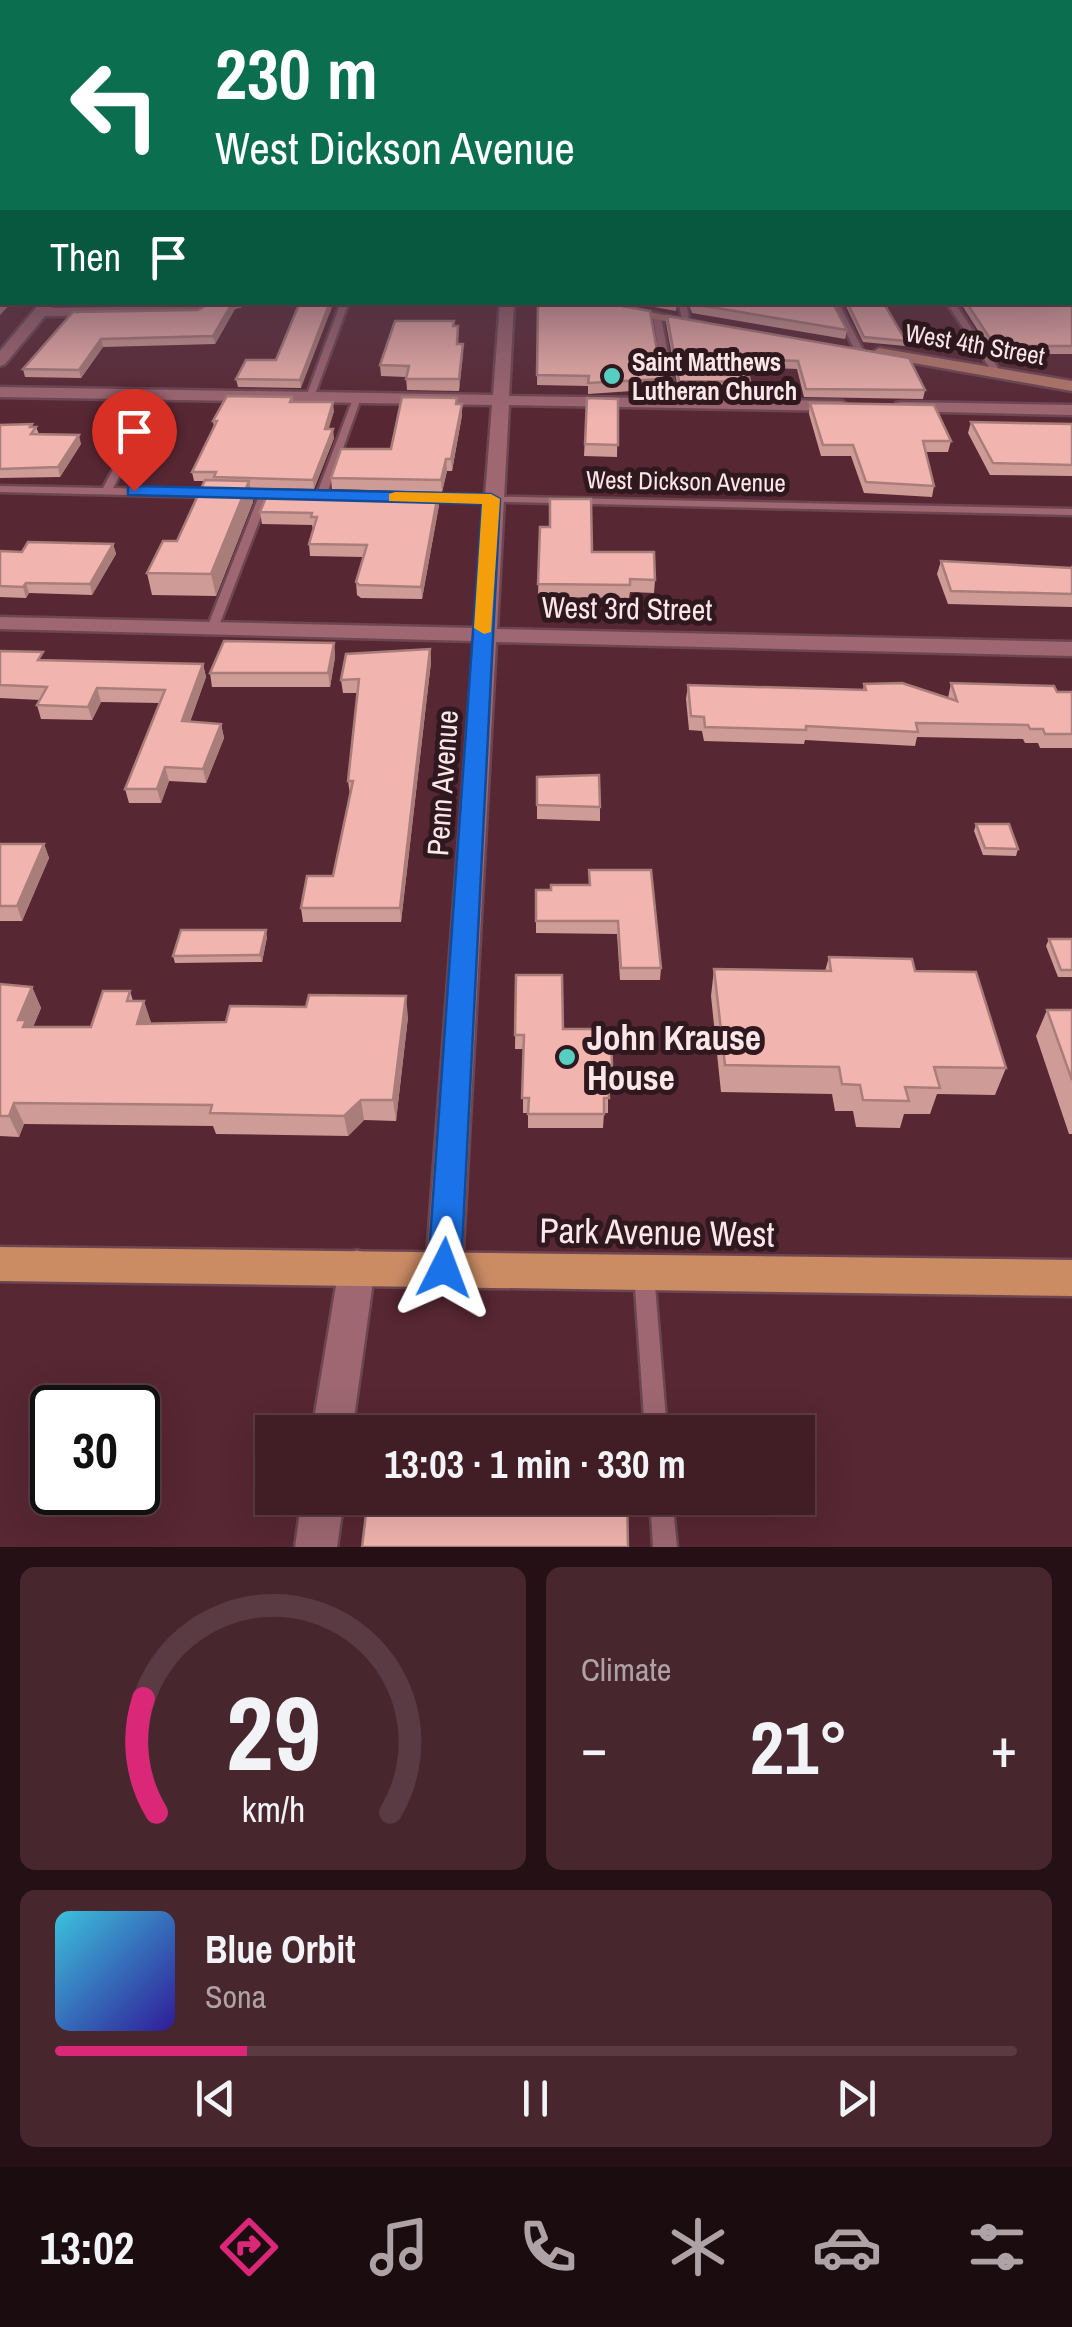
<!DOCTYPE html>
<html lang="en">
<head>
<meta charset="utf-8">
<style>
  :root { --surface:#411d26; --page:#48262e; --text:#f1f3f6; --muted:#aea2a7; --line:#5a3b43; --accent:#db2777 }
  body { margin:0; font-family:"Archivo Narrow",sans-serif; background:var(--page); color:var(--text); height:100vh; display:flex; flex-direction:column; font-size:38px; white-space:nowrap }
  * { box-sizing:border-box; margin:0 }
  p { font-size:32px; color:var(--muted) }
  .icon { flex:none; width:55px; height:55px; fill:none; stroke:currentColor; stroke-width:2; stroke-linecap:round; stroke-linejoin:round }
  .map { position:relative; height:1547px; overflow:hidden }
  .details { display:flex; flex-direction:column; gap:20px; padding:20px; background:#241015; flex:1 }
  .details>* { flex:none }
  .banner { position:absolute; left:0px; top:0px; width:1072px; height:305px; box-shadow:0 10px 40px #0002,0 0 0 2px var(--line); background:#0b6e4f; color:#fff; overflow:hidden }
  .speed { position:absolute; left:30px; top:1385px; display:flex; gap:20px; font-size:50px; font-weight:700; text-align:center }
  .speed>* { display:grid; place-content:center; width:130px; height:130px; border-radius:50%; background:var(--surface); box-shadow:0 10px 40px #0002,0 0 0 2px var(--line); line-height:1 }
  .speed .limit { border:5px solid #111; border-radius:15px; background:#fff; color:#111 }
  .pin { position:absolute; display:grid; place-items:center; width:85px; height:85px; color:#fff; margin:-102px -42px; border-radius:50% 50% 50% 0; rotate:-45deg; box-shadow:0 0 10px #0007 }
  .pin .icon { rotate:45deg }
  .me { position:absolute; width:110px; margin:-55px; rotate:3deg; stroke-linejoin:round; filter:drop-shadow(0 0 8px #0008) }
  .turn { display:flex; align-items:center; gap:35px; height:210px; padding:0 50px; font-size:45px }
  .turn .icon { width:130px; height:130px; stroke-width:2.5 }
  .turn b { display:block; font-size:70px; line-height:85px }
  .then { display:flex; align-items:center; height:95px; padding:0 50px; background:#0003; gap:20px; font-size:38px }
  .big { font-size:75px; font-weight:700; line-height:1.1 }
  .details .tile { flex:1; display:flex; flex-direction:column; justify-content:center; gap:15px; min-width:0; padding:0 35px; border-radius:15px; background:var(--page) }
  .details .dial { align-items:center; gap:0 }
  .dial svg { height:260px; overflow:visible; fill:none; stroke:var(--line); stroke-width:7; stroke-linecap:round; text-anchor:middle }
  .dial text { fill:var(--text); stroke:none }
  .song { display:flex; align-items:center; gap:30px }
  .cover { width:120px; height:120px; border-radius:15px; background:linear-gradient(135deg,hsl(190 70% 55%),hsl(250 70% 35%)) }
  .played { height:10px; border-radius:5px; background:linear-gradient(90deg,var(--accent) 20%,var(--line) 20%) }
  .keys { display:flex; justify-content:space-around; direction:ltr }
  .heat { display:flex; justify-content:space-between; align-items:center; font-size:55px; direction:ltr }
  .details .tiles { flex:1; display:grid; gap:20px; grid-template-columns:1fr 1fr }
  .tile:last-child { grid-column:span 2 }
  .trip { position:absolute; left:255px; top:1415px; width:560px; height:100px; border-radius:0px; background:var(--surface); box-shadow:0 10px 40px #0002,0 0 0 2px var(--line); font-weight:700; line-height:100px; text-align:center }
  .menu { display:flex; height:160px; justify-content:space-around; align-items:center; background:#1a0c0f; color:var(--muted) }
  .menu .icon { width:70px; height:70px }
  .menu .selected { color:var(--accent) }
  .menu b { font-size:45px; color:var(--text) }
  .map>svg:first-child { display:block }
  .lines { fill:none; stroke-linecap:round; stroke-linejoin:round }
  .lane-casing { stroke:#6d4651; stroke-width:5 }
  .street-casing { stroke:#6d4651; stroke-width:5 }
  .secondary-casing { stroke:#6d4651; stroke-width:5 }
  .primary-casing { stroke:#6d4651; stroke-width:5 }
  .lane { fill:#9e6772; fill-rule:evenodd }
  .street { fill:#9e6772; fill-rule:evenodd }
  .secondary { fill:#b4796b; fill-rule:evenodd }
  .primary { fill:#cb8c64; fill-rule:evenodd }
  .wall { fill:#cf9b96 }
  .shaded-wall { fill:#a97e7a }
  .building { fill:#f1b4ae; stroke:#a97e7a; stroke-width:2.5 }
  .route { fill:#1a73e8; stroke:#114b97; stroke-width:2.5 }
  .slow { fill:#f59e0b }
  .poi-dot { fill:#57cec2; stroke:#2f191e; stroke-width:4 }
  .labels { text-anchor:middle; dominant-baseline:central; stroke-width:10; stroke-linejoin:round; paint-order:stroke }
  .far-street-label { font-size:25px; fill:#fbe7ea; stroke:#2f191e }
  .far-poi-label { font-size:25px; font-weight:bold; fill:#fbe7ea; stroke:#2f191e; text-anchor:start }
  .street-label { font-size:30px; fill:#fbe7ea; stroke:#2f191e }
  .near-poi-label { font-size:35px; font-weight:bold; fill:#fbe7ea; stroke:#2f191e; text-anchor:start }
  .near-street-label { font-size:35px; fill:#fbe7ea; stroke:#2f191e }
</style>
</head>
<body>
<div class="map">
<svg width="1072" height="1547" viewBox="0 0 1072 1547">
  <rect width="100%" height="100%" fill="#572733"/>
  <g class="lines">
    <!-- lane casing -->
    <g class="lane-casing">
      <path id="lane" d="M0 258H2V262H0Z
        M341 302H349L314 397 307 399 306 397Z
        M678 302H686L690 324 683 322Z
        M830 302H838L863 350 862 352 855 350Z
        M946 302H954L1002 374 1001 376H995Z
        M657 315 661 317 677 403 672 406 667 403 653 317Z
        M155 393 162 395 113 488 281 492 286 495 281 498H268L217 631H209L207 628 258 498 0 492V486L103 488Z
        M354 396 361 398 326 496 325 498H317L316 496Z
        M423 495 1072 509V515L419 500V496Z
        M644 1263 651 1266 654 1273 667 1432H645L634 1273 637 1266Z
        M650 1498H672L677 1547H653Z"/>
    </g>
    <!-- street casing -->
    <g class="street-casing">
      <path id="street" d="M1070 216H1072V224H1070Z
        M41 302H56L52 308 199 306 206 310 199 314 45 316 5 364 0 366V351Z
        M500 302H514L509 396 842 401 850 406 842 411 509 405 497 629 1072 642V656L496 642 462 1268 457 1280 444 1285 431 1280 426 1268 474 641 0 629V617L475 628 492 405 0 397V387L493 395Z
        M902 402 1072 405V415L896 411V403Z
        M357 1250 370 1255 375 1267 352 1432H312L339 1267 344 1255Z
        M302 1498H344L337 1547H295Z"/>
    </g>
    <!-- secondary casing -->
    <g class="secondary-casing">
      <path id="secondary" d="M566 302H601L703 323 696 327Z
        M879 348 1072 381V391L874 356 871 353Z"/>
    </g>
    <!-- primary casing -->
    <g class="primary-casing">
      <path id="primary" d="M0 1247 1072 1260V1296L0 1281Z"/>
    </g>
    <!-- lane -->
    <use href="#lane" class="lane"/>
    <!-- street -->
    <use href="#street" class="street"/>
    <!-- secondary -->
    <use href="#secondary" class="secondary"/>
    <!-- primary -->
    <use href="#primary" class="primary"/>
  </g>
  <!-- wall -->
  <path class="wall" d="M1072 262V354H993L960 302H1070Z
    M87 302H181L88 304Z
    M199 302H248L246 306 235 309 215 344 103 347 81 378 25 377 23 369 73 312 198 310 204 306Z
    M300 302 301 388 238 387 236 379 276 360Z
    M538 302 662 379 661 389 588 394V386L537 385Z
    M627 302H677L676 311Z
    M688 302H832L847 330 845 339 692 313Z
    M844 302H883L906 341 905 346 863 342Z
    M667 316 925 390 923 399 804 397 797 369 747 367 750 382 749 391 678 389 666 323Z
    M454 326 458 344H463L459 391 407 390 406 377 381 376 380 365Z
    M292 397 293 402 334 411 328 429 334 438 314 489 250 488 253 502 216 596 152 595 147 573 177 541 205 481H194L192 472 214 427 213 421Z
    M457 398V404H462V415L452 471H447L442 492 332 489 331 478 391 449Z
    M587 398 618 399 617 457 584 456Z
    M810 403 951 441 948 452H926L934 486 932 497 864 493 851 456H821L809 414Z
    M971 422 1072 424V476L990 475 968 433Z
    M0 425 36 427 39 434 81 444 60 477 0 478Z
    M438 494 439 505 422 599 361 598 357 595 356 582 363 557 310 556 309 544 313 529 312 525 262 524 260 512Z
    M540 527 655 580 654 593 630 592 629 598 538 597Z
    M113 544 116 554 92 595 29 593 26 598 0 597V551L22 552Z
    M941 561 1071 568 1072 565V607L948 604 937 574Z
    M334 643 335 657 330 687H212L210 673Z
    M430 649 431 662 401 922H303L301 908 333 876 350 794 348 781 358 693H343L341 680Z
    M0 651 45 660 203 664 206 677 190 722 221 724 224 738 206 783 169 781 161 803H129L125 789 159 703 101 702 92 720 41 719 37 705 40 700 0 698Z
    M951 683 1072 692V748H1040L1038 743H1025L1023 739 917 737 915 746 805 740 804 744 704 741 702 731 689 730 686 699 688 685 863 690 864 684 948 698Z
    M537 777 600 807V821L537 819Z
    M976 824 1018 849 1016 856 983 855 974 831Z
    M0 844H44L49 858 22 921H0Z
    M589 870 661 968 660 980H620L617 934 536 933V890H551L589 885Z
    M267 937 262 962 175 963 173 956Z
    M1049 939H1072V977H1058L1046 946Z
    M829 957 915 971 1006 1068 995 1095 937 1094 930 1114H904L900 1128 856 1127 853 1111H835L832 1094 721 1092 711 996 714 969 825 971Z
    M516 975 563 1029 612 1066 611 1080H608V1113H604L603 1128H528V1113H523V1049H515Z
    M0 984 32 987 41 1008 33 1027H91L130 991 133 1001 151 1022 150 1023 408 1017 396 1121 364 1120 348 1136 216 1134 213 1126 24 1124 19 1137 0 1136Z
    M1047 1010H1072V1134H1069L1036 1036Z"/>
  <!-- shaded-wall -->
  <path class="shaded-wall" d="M3 302H12L0 315V305Z
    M233 302H248L246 306 235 309 215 344 213 336Z
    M330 302H334L301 388 300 380Z
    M101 339 103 347 81 378 79 370Z
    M463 344V355L459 391V379Z
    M333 402 334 411 326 438 325 429Z
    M462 404V415L452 471 451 459Z
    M333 429 334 438 314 489 313 480Z
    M79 435 81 444 60 477 58 467Z
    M446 459 447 471 442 492 441 480Z
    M249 481 253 502 216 596 211 574Z
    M438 494 439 505 422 599 421 587Z
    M113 544 116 554 92 595 90 584Z
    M26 583 29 593 26 598 23 587Z
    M334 643 335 657 330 687 328 673Z
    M430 649 431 662 401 922 400 908Z
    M203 664 206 677 185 735 182 721Z
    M97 688 101 702 92 720 88 707Z
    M221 724 224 738 206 783 203 769Z
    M165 767 169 781 161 803 157 789Z
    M44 844 49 858 22 921 17 906Z
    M266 930 267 937 262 962 260 955Z
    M32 987 41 1008 31 1032 18 1020Z
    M406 996 408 1017 396 1121 393 1100Z
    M144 1001 151 1022 144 1044 137 1024Z
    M361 1100 364 1120 348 1136 344 1116Z
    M14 1103 24 1124 19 1137 9 1116Z"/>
  <!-- building -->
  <path class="building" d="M0 205 2 206V251L0 250Z
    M1070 226H1072V249H1070Z
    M1070 261 1072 262V346H995L966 302H1070Z
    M0 269H2L3 302 0 305Z
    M207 302H233L213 336 101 339 79 370 23 369 73 312 198 310 208 304Z
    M300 302H330L300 380 236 379 246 360H276Z
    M538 302H600L650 311 662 379 588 383 589 376 537 375Z
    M692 302H832L847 330 693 304Z
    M847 302H883L906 341 864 337Z
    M667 316 909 358 925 390 806 389 798 361 746 359 750 382 679 381Z
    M395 321H454L453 326H458L457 344H463L459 379H406L409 366 380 365Z
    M227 396 292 397 290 402H333L325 429H333L313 480 214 477 216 472H192L217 421H213Z
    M402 397 457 398 456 404H462L451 459H446L441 480 331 478 341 449H391Z
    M587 398 618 399V445L585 444Z
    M810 403 934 405 951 441H923L934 486 866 482 853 445H823Z
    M971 422 1072 424V465L993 463Z
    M32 424 30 427H36L31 434 79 435 58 467 0 469V425Z
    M205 480 249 481 211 574 147 573 163 541H177Z
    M269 490 438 494 421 587 359 585 356 582 367 545 309 544 317 517H311L312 513 260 512Z
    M550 499H591L592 552H654L655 580 630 579V585L538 584 540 527H550Z
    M28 542 113 544 90 584 26 583 23 587 0 586V551L22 552Z
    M941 561 1072 568V594L951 591Z
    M224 641 334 643 328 673H210Z
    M430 649 400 908H301L307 876H333L353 781H348L359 679 341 680 346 654Z
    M0 651 43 652 38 660 203 664 182 721 221 724 203 769 165 767 157 789H125L165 690 97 688 88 707 37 705 47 687 0 685Z
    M902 683 957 701 951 683 1054 686 1057 692H1072V734H1045L1043 729H1030L1028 725 916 723 918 732 806 726V730L705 727 704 717 691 716 688 685 866 690 864 684Z
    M599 775 600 807 537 805V777Z
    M976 824H1009L1018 849 985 848Z
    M0 844H44L17 906H0Z
    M589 870H651L661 968H621L618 921H536V890H551V885H590Z
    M181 930H266L260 955 173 956Z
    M1049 939H1072V970H1061Z
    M829 957 912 959 915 971 976 972 1006 1068 934 1067 940 1088 905 1087 909 1101 863 1100 860 1085 842 1084 839 1067 725 1065 714 969 831 971Z
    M516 975H562L563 1029H611L612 1066 607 1065 609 1098H604V1114H528L529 1098H522L524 1035H515Z
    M0 984 32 987 18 1020H26L23 1027H91L103 991H130L127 1001H144L137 1024 226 1022 230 1006 306 1007 309 995 406 996 393 1100H361L344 1116 210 1113 212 1105 14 1103 9 1116H0Z
    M1047 1010H1072V1080Z
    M368 1498H474L488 1514 501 1498H627L628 1547H362Z"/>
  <!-- sky -->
  <linearGradient id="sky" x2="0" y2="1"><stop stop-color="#30151c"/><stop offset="0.48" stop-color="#63475b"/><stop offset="1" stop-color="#63475b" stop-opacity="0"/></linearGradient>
  <rect width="1072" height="418" fill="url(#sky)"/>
  <!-- route -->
  <path class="route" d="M134 486 491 494 500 499 461 1268 456 1279 444 1284 433 1279 428 1268 482 504 128 495V487Z"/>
  <!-- slow -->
  <path class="slow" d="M395 492 491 494 500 499 491 632 484 634 474 628 482 504 389 501V494Z"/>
  <!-- markers -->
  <g class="poi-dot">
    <circle cx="612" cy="376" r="10"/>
    <circle cx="567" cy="1057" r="10"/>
  </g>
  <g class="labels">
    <!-- far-street labels -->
    <g class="far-street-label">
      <text transform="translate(975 344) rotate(10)">West 4th Street</text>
      <text transform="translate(686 481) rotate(1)">West Dickson Avenue</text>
    </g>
    <!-- far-poi labels -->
    <g class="far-poi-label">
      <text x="632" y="362">Saint Matthews<tspan x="632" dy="29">Lutheran Church</tspan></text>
    </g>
    <!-- street labels -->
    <g class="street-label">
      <text transform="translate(627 608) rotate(1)">West 3rd Street</text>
      <text transform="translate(442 783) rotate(-86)">Penn Avenue</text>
    </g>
    <!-- near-poi labels -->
    <g class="near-poi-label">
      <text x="587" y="1037">John Krause<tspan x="587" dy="40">House</tspan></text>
    </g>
    <!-- near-street labels -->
    <g class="near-street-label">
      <text transform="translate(657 1232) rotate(1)">Park Avenue West</text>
    </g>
  </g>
</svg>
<div class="speed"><div class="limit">30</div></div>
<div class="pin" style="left:134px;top:491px;background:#d93025"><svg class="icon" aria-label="arrive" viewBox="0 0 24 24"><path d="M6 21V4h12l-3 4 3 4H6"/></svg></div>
<svg class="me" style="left:444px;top:1268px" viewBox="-20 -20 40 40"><path d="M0-17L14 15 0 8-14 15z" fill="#1a73e8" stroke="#fff" stroke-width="4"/></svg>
<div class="trip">13:03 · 1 min · 330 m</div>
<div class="banner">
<div class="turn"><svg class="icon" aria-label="left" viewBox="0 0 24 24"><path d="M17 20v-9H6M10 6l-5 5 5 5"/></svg><div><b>230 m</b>West Dickson Avenue</div></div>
<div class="then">Then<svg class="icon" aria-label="arrive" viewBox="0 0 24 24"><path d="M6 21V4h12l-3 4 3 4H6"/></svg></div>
</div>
</div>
<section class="details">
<div class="tiles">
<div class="tile dial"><svg viewBox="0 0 100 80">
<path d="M14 69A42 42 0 1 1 86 69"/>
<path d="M14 69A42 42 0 0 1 10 34" stroke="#db2777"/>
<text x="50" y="56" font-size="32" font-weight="700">29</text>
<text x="50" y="72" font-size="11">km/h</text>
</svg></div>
<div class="tile"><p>Climate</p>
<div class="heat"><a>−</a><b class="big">21°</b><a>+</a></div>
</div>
<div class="tile">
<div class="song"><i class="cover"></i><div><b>Blue Orbit</b><p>Sona</p></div></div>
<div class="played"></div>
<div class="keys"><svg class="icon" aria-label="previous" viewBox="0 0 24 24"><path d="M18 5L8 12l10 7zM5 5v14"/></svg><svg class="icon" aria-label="pause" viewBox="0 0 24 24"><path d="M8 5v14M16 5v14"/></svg><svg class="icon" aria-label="next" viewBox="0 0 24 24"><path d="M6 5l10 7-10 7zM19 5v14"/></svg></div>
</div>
</div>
</section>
<nav class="menu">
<b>13:02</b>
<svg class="icon selected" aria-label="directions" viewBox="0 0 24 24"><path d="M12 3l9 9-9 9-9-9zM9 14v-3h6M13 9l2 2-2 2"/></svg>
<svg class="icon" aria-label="music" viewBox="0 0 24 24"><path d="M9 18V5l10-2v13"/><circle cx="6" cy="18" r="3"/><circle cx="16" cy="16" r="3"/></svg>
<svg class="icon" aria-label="phone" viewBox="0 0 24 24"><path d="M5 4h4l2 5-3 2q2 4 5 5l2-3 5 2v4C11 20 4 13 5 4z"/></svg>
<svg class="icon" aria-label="climate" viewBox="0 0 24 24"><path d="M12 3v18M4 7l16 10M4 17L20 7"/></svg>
<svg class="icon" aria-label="car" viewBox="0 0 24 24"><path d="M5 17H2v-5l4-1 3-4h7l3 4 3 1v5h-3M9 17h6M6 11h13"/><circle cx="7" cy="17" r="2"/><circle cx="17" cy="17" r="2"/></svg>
<svg class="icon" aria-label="filters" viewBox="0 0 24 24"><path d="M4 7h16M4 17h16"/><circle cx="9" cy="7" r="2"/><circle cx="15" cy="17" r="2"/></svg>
</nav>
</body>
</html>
